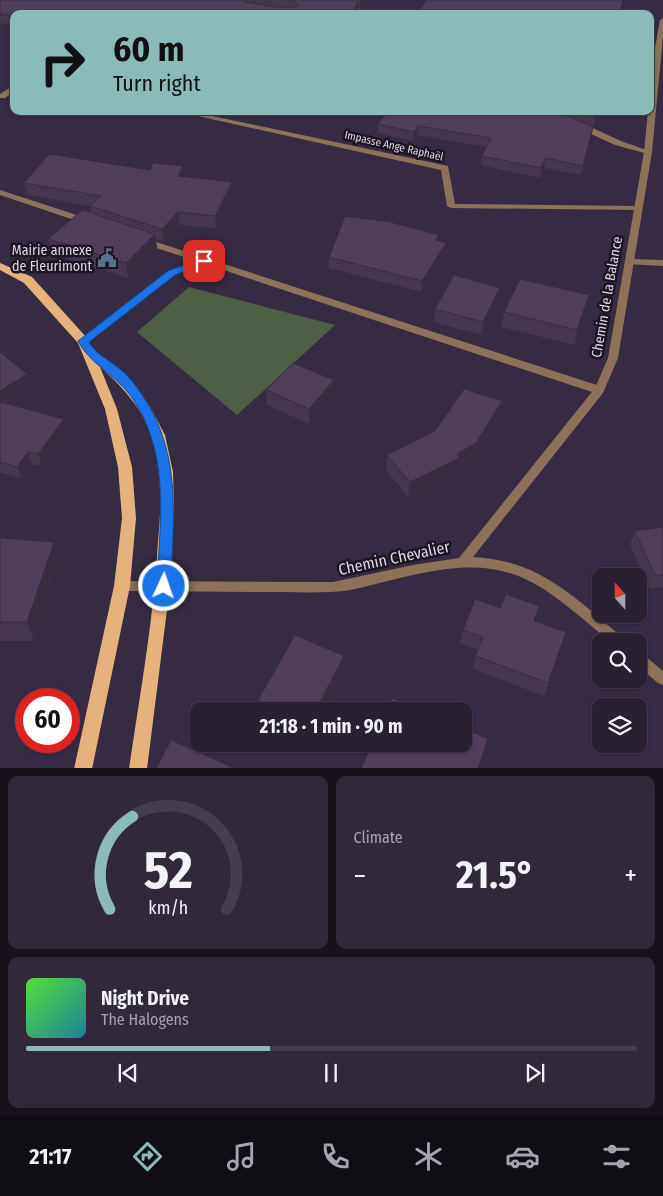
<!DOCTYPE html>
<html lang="en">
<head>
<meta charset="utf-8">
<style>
  :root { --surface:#292032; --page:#31283a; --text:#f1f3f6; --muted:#a5a3ac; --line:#453e4d; --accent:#8bbbb9 }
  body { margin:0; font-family:"Fira Sans Condensed",sans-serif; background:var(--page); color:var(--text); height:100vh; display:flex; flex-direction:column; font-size:19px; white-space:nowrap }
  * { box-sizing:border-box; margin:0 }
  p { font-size:16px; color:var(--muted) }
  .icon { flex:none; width:28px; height:28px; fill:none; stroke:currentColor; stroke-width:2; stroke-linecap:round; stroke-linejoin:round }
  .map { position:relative; height:768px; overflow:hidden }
  .panel { display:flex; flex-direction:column; gap:8px; padding:8px; background:#17121c; flex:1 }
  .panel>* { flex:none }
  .banner { position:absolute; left:10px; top:10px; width:644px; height:105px; border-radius:10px; box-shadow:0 1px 4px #0004,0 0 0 1px var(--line); background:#8bbbb9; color:#111; overflow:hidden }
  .needle { width:32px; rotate:339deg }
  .fabs { position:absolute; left:592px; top:568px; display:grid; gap:10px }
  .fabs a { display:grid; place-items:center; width:55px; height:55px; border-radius:10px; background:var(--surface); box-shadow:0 1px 4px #0004,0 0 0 1px var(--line); font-size:25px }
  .speed { position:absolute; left:15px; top:688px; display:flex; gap:10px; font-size:25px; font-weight:700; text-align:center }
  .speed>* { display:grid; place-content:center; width:65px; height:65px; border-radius:50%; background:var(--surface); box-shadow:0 1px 4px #0004,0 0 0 1px var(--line); line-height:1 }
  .speed .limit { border:8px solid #d22; background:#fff; color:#111 }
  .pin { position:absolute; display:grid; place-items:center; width:42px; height:42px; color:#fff; margin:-21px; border-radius:10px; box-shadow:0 2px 8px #0006 }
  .me { position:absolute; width:55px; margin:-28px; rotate:3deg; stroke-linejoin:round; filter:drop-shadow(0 0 4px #0008) }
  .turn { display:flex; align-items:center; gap:18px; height:105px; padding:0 20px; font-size:22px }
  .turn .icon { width:65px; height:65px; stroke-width:2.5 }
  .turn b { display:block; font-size:35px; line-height:42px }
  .big { font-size:38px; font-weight:700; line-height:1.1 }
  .panel .card { flex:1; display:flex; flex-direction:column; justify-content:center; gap:8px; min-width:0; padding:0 18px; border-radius:10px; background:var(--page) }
  .panel .dial { align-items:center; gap:0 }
  .dial svg { height:130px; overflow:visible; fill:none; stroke:var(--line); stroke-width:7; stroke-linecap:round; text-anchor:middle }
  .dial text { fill:var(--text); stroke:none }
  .song { display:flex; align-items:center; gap:15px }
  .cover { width:60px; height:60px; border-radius:8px; background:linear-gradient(135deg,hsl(110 70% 55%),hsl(190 70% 35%)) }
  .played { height:5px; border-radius:2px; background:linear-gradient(90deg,var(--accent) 40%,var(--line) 40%) }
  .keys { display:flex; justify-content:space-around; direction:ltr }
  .heat { display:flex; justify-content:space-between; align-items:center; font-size:28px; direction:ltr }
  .panel .tiles { flex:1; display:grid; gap:8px; grid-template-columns:1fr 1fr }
  .card:last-child { grid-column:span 2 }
  .trip { position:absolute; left:190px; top:702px; width:282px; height:50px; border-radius:10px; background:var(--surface); box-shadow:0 1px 4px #0004,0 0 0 1px var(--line); font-weight:700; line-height:50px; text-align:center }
  .tab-bar { display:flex; height:80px; justify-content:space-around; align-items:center; background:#100d14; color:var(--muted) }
  .tab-bar .icon { width:35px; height:35px }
  .tab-bar .active { color:var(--accent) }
  .tab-bar b { font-size:22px; color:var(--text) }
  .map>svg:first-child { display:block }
  .green { fill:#4e5f46 }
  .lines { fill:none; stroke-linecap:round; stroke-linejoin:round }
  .service { fill:#8b7258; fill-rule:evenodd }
  .minor { fill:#8b7258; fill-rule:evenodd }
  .tertiary { fill:#8b7258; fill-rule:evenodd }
  .primary { fill:#e5b27b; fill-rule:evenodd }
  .wall { fill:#46364d }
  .shaded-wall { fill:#392c3e }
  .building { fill:#513f59; stroke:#392c3e }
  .route { fill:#1a73e8; stroke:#114b97 }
  .labels { text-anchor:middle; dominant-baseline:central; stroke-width:5; stroke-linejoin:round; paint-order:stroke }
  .far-street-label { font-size:11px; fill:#dfd7e7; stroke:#1b1621 }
  .poi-label { font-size:14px; fill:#dfd7e7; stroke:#1b1621; text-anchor:end }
  .street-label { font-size:14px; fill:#dfd7e7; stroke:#1b1621 }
  .near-street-label { font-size:16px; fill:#dfd7e7; stroke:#1b1621 }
</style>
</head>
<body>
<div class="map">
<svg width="663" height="769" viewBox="0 0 663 769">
  <rect width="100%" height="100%" fill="#372a43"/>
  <!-- green -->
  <path class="green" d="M189 287 335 325 237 415 137 332Z"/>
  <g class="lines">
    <!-- service -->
    <path class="service" d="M14 85V91L5 98H0V94Z
      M175 111H189L448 166 455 204 638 206 642 208 638 210 451 208 447 206 441 170Z
      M578 124H584L621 141 652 152 648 154 615 145 578 128Z"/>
    <!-- minor -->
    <path class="minor" d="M0 190 89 219 90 221 86 224 83 223 0 195Z
      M144 238 603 387 604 390 599 394 595 393 205 264 174 275 86 343H80L78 341 80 339 168 271 196 261 141 243 140 241 141 239Z
      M630 259 663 260V266L627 264 626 262Z"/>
    <!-- tertiary -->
    <path class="tertiary" d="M663 18V37L652 152 618 358 603 393 473 557C539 560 574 597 622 637L624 641H609C538 581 511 553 413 575 386 580 358 591 331 592 308 593 285 592 263 592 216 592 169 591 122 591L118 590 116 586 118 582 122 581 333 582 413 565 459 558 595 388 608 358 644 152 648 111H650C650 80 654 50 660 20Z
      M639 653 644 655 663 671V685L658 683 639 667Z"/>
    <!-- primary -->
    <path class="primary" d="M0 263 32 277 87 338 92 349 125 375 150 407 165 435 173 472 174 510 169 594 147 769H129C140 693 154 618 158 542 161 507 164 470 152 436 142 408 122 386 100 367L117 409 132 467 136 518 130 586 92 769H74L114 586 122 518 118 467 105 409 78 343 24 283 0 270Z"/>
  </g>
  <!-- wall -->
  <path class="wall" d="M0 0H366L360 12H357L356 14H14V25L0 23Z
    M388 111H597L593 126 573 118 591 136 581 175 544 168 540 178 481 165 482 156 487 147 418 135 413 141 378 133V124Z
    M184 176 233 194 216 228 180 225 164 241 155 239 157 248 128 278 52 254 48 239 91 214 90 206 28 195 24 183Z
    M439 241 446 243 445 254 422 292 329 268V257Z
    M589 295 585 310 574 345 501 327 504 312Z
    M498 301 481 335 434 322 435 309Z
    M0 352 27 374 30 386 4 403 64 419 67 431 42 466 32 464 21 478 0 472Z
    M266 390 334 395 309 424 267 405Z
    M502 401 499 416 474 458 458 468 457 473 408 497 386 470 387 455Z
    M663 527V587L649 589 630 544 635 531Z
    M0 538 54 542 60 562 34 641H0Z
    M535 621 566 632 544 696 473 669 476 656 478 650 460 643 463 630Z
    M344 670 323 711H259L258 700Z"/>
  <!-- shaded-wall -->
  <path class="shaded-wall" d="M361 0H366L360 12V3Z
    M358 2 357 12 356 14H352Z
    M418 126V135L413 141 414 132Z
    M546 158 544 168 540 178 541 168Z
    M183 166 184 179 178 176Z
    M232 182 233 194 216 228 215 216Z
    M178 212 180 225 164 241 162 229Z
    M155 234 157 248 128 278 126 263Z
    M446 243 445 254 422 292V281Z
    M500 288 498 301 481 335 483 322Z
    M589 295 585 310 574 345 577 330Z
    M27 374 30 386 0 405V391Z
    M334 380V395L309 424V409Z
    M502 401 499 416 474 458 458 468 457 473 408 497 410 482 457 454Z
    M64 419 67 431 42 466 38 454Z
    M28 452 32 464 21 478 17 467Z
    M54 542 60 562 34 641 27 622Z
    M344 656V670L323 711H315Z
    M1 714 6 725 0 740V716Z
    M488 739 485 750 479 769H478Z"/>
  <!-- building -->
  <path class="building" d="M0 0H244L245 2 276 7H296L298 5 293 1 286 0H361L360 3 358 2 352 14H14V16L0 14Z
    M426 0H623L619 14H418Z
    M388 111H547L571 117 593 127 583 166 546 158 541 168 482 156 491 138 418 126 414 132 378 124Z
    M582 111H597L595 117Z
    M49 154 150 170 153 163 183 166 178 176 232 182 215 216 178 212 162 229 90 206 101 196 24 183Z
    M82 210 155 234 126 263 48 239Z
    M345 216 390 222 439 235 436 240 446 243 422 281 329 257Z
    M454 275 500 288 483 322 435 309Z
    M520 279 589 295 577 330 504 312Z
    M0 352 27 374 0 391Z
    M293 363 334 380 309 409 266 390Z
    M464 389 502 401 476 443 457 454 459 458 410 482 387 455 435 431Z
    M0 402 64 419 38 454 28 452 17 467 0 462Z
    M663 527V575H655L635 531Z
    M0 538 54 542 27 622H0Z
    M506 594 539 606 534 621 566 632 548 683 476 656 483 637 463 630 475 599 500 608Z
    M295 635 344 656 315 711H284L258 700Z
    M392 698 423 711H386Z
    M464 728 488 739 478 769H361L372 744H464Z
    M171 740 236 769H156Z"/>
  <!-- route -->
  <path class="route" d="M204 258 209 261 207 263 175 275 89 342C95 353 107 359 117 367 125 372 133 382 138 389 183 451 173 514 171 586L169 590H159L157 586C160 519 171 451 130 395 114 374 89 363 78 341L168 271Z"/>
  <!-- icons -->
  <defs>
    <g id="civic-bare" transform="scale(1.5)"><path d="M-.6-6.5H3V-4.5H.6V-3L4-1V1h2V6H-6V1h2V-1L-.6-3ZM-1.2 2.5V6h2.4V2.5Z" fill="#5c6f8a" stroke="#1b1621" stroke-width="2.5" paint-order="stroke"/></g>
  </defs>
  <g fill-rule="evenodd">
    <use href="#civic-bare" x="107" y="258"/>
  </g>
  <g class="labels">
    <!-- far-street labels -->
    <g class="far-street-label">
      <text transform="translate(394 146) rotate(13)">Impasse Ange Raphaël</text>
    </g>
    <!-- poi labels -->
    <g class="poi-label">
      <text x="92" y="250">Mairie annexe<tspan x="92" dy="16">de Fleurimont</tspan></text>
    </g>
    <!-- street labels -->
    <g class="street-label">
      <text transform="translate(607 297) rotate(-80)">Chemin de la Balance</text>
    </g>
    <!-- near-street labels -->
    <g class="near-street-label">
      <text transform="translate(394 558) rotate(-12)">Chemin Chevalier</text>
    </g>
  </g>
</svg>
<div class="fabs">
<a><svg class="needle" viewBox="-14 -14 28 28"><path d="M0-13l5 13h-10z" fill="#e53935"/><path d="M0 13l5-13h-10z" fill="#a5a3ac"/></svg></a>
<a><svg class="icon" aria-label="search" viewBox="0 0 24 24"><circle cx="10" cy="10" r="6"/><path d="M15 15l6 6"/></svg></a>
<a><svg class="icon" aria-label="layers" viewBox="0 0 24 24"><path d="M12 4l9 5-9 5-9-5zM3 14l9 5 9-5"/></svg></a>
</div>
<div class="speed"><div class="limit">60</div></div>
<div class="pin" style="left:204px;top:261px;background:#d93025"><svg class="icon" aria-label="arrive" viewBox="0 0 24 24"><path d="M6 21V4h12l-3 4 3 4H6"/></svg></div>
<svg class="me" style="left:164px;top:586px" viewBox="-20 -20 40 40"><circle r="17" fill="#1a73e8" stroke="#fff" stroke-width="3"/><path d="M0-11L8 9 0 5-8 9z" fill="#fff"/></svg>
<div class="trip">21:18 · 1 min · 90 m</div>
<div class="banner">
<div class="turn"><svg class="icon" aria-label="right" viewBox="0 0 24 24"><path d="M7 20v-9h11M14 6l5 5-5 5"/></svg><div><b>60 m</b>Turn right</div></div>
</div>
</div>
<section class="panel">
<div class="tiles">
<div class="card dial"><svg viewBox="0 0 100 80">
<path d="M14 69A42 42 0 1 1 86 69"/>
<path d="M14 69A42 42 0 0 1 28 12" stroke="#8bbbb9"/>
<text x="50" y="56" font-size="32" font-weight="700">52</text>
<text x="50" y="72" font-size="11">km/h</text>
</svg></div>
<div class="card"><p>Climate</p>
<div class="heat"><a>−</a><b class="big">21.5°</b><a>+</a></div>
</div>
<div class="card">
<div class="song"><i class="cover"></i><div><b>Night Drive</b><p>The Halogens</p></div></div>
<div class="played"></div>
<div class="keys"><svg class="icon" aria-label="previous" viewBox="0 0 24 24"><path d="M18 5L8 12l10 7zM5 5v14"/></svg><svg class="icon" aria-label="pause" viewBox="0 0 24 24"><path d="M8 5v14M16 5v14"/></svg><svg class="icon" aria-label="next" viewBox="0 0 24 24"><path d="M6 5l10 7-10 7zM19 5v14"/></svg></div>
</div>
</div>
</section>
<nav class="tab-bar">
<b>21:17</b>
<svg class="icon active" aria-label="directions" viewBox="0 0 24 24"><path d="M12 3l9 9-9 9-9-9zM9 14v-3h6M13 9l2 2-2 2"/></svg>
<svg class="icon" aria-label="music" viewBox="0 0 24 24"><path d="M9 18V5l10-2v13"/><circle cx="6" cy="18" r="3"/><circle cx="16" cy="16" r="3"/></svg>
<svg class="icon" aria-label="phone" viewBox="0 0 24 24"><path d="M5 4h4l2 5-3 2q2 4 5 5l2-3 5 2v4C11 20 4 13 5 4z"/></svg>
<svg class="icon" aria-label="climate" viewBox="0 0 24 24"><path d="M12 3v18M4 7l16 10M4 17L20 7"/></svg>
<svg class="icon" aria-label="car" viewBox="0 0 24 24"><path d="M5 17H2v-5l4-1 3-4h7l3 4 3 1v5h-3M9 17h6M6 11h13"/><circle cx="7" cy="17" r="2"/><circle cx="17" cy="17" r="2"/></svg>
<svg class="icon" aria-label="filters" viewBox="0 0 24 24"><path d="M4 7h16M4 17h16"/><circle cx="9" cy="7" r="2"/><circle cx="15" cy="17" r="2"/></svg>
</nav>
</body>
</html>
